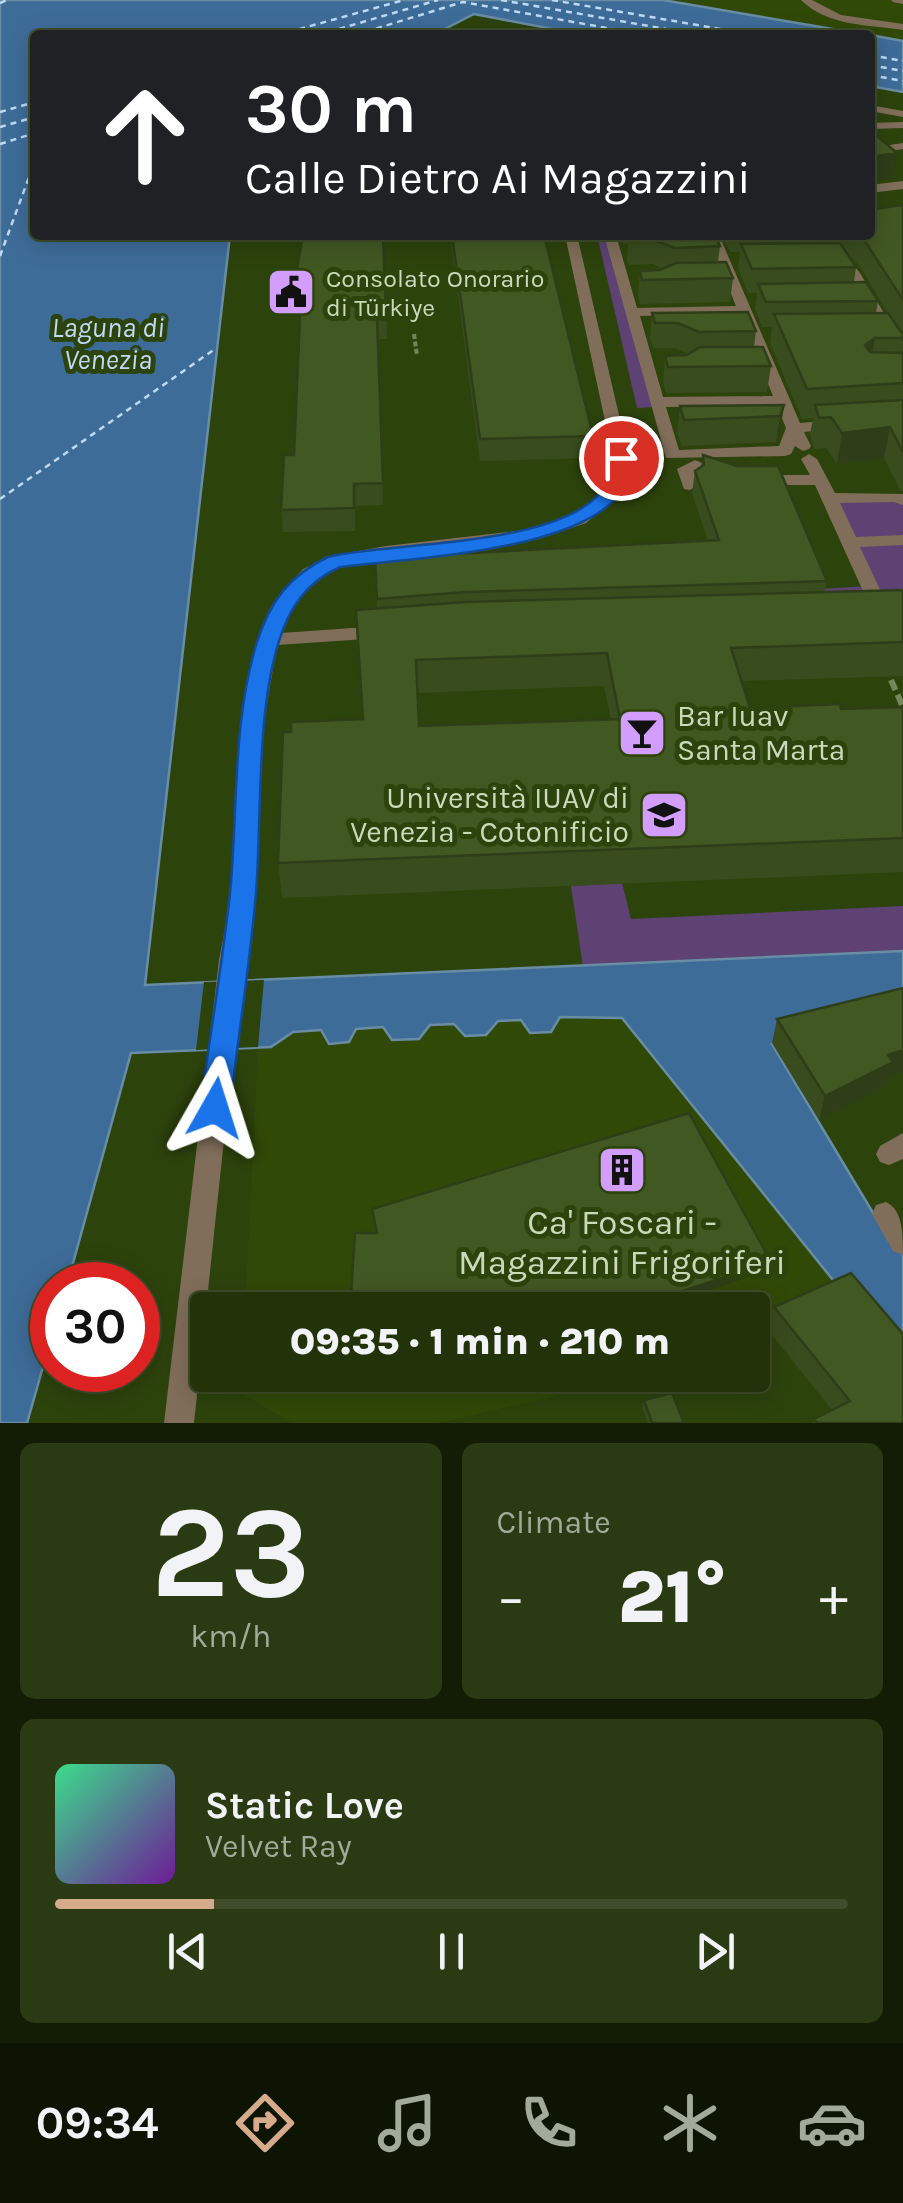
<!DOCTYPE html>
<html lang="en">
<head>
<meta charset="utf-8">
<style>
  :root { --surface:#223209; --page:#2a3a12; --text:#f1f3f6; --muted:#a2aa9c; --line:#3f4d2a; --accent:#d6ab8b }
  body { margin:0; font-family:Karla,sans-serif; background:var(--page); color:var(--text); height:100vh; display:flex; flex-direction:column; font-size:38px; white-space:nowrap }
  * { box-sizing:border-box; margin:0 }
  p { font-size:32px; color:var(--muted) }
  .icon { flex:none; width:55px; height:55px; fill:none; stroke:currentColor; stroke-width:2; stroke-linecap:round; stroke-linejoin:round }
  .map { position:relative; height:1423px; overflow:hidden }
  .side { display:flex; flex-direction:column; gap:20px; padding:20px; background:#131c05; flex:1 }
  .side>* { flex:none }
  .top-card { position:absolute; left:30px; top:30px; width:845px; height:210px; border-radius:10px; box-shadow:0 5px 25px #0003,0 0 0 2px var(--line); background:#202124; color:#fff; overflow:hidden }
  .speed { position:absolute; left:30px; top:1262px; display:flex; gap:20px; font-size:50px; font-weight:700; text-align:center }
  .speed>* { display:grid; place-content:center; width:130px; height:130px; border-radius:50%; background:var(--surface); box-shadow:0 5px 25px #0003,0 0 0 2px var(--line); line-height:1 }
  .speed .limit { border:15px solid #d22; background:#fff; color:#111 }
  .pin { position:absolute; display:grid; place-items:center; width:85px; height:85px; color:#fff; margin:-42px; border:5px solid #fff; border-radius:50%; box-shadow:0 2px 10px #0007 }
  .me { position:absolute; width:110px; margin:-55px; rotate:6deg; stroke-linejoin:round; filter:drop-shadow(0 0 8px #0008) }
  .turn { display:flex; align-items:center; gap:35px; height:210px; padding:0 50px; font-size:45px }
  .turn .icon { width:130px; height:130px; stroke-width:2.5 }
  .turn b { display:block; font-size:70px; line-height:85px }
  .big { font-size:75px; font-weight:800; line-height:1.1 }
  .side .card { flex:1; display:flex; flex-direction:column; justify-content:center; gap:15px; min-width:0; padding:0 35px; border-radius:15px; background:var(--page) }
  .side .dial { align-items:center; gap:0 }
  .dial b { font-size:130px; line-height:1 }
  .song { display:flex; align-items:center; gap:30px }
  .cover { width:120px; height:120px; border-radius:15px; background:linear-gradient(135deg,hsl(150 70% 55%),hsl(280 70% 35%)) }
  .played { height:10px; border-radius:5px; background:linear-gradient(90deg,var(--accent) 20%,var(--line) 20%) }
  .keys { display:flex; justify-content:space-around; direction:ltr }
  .heat { display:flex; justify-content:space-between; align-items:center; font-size:55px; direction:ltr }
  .side .tiles { flex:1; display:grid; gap:20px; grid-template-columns:1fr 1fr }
  .card:last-child { grid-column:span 2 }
  .trip { position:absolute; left:190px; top:1292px; width:580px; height:100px; border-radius:10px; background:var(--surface); box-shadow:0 5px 25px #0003,0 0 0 2px var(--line); font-weight:800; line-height:100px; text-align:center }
  .dock { display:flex; height:160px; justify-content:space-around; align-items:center; background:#0e1404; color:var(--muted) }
  .dock .icon { width:70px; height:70px }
  .dock .selected { color:var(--accent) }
  .dock b { font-size:45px; color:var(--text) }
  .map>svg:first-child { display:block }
  .built { fill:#314907 }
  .green { fill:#5d4273 }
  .water { fill:#3e6c99; stroke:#688da4; stroke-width:2.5 }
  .pier { fill:#2d430c }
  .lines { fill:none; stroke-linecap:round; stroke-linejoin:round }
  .ferry { stroke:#c0daf5; stroke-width:2.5; stroke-dasharray:6 5; stroke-linecap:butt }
  .path-far1 { stroke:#74865b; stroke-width:4; stroke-dasharray:5 2.5; stroke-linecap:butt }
  .path { stroke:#74865b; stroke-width:6; stroke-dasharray:11 5; stroke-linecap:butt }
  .lane { fill:#806e5a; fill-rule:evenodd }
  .street { fill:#806e5a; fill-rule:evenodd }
  .wall { fill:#394c1e; fill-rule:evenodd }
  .shaded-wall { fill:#2e3e18 }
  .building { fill:#425823; stroke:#2e3e18; stroke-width:2.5; fill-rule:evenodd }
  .route { fill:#1a73e8; stroke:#114b97; stroke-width:2.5 }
  .labels { text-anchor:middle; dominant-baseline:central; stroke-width:10; stroke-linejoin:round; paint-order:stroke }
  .far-poi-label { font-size:25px; fill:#cad9bc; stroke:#2d430c; text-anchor:start }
  .far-water-label { font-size:28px; font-style:italic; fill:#c0daf5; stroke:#2d430c }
  .poi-label { font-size:30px; fill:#cad9bc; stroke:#2d430c; text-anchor:start }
  .near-poi-label { font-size:35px; fill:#cad9bc; stroke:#2d430c }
</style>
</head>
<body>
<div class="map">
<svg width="903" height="1423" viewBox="0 0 903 1423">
  <rect width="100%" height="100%" fill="#2d430c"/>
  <!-- built -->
  <path class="built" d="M663 0H903V41L870 35Z
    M559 1017 622 1018 844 1296 753 1337 752 1310H245L258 1047H272L293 1032 321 1030 349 1042 355 1029 454 1024 465 1036 486 1035 498 1021Z
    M242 1375H648L438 1423H293L241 1394Z"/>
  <!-- green -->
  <path class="green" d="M597 235H609L655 407 637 408Z
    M832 498 903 500V605L479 610 869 586Z
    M622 883 631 919 903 906V951L583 967 571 886Z"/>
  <!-- water -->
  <path class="water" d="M0 0H663L868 35H584L474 14 433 35H35V235H230L145 985 903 951V1010L772 1044 888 1238 903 1255V1367L622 1018 560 1017 551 1032 530 1033 521 1020 498 1021 486 1035 465 1036 454 1024 430 1025 419 1039 392 1040 383 1027 356 1029 349 1042 329 1044 321 1030 293 1032 271 1047 131 1053 67 1285H52V1335L27 1423H0Z
    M870 35 903 41V92L870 86Z"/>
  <!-- pier -->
  <path class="pier" d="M264 980 258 1047 196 1050 204 982Z"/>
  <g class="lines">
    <!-- ferry -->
    <path class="ferry" d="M501 0 700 35
      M552 0 755 35
      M0 3 7 0
      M278 35 404 0
      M318 35 438 0
      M355 35 463 2 645 35
      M870 55 903 61
      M870 65 903 71
      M870 75 903 81
      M0 112 35 102
      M0 127 35 117
      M0 144 35 133
      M0 256 35 161
      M0 499 215 349"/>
    <!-- path-far1 -->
    <path class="path-far1" d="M414 334 417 356"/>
    <!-- path -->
    <path class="path" d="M891 680 903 707"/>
    <!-- lane -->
    <path class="lane" d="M801 0H812L841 15 903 24V30C869 25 827 26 801 0Z
      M891 0H903V4L893 2Z
      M870 105 903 111V117L870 111Z"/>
    <!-- street -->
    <path class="street" d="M903 122V128L870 129V123Z
      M903 143V149L870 154V148Z
      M903 181V189L870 193V185Z
      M565 235H577L629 458 615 499 586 523 539 539 346 564 315 577 295 599 281 633 381 626 390 632 381 638 277 645 264 722 254 893 243 960 194 1423H164L219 960 232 893 239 770 251 675 259 640 280 594 303 569 335 555 386 546 535 529 574 516 602 493 613 458Z
      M604 235H616L637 308 736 306 707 235H719L800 423 836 420 842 422V428L804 432 811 446 809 449 803 451 795 446 791 454 785 456 666 458ZM739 314 773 396 663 397 640 316ZM777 406 786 428 779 446 679 450 666 407Z
      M816 235H829L860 273 903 345V361L898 360 847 275Z
      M809 454 817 459 835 493 903 494V505L894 502 840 503 856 537 903 535V545L860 547 890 611 888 615 881 617 872 611 815 485H757L749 480 757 475H810L801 459Z
      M695 460 718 470 710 475 694 471 698 485 690 490 684 489 677 469Z
      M903 1133V1159L889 1165 880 1162 876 1154 880 1146Z
      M886 1202C903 1210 903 1234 903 1255L893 1251 872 1214 876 1205Z"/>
  </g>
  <!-- wall -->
  <path class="wall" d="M871 205 875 209 903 205V491L900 490 884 458 837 464 826 448 814 449 810 435 813 418 802 419 770 343 772 327H762L755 309 757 293H748L738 268 740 252H730L721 235H826L825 243H839L832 235H870ZM842 246 861 268 888 313H876L878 301 854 282 856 267Z
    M383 235 387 339H378L383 505 355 506V531L283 532 281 510 294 455 301 289H299L297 269Z
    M450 235H544L593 436 592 458 480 461Z
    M619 235H715L720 246 718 262 733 278 730 302 640 304 638 296 640 271 664 269 652 264 629 265 627 260 628 244H623Z
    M652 313 756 331 754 347 771 366 767 392 666 393 663 382 665 356 688 354 676 348H653L650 338Z
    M784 405 780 432 776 442 682 446 677 433 680 406Z
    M703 455 827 581 824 592 903 590V676L742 681 750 708 841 709 903 707V872L282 898 278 863 291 732 362 719 377 608 375 558 708 541 692 493 695 471 701 467ZM604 686 611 719 419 726 418 693Z
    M777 1019 888 1077 886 1086 819 1120 772 1043Z
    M774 1307 903 1423H813L814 1419 832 1410 768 1330Z
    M644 1400 684 1423H648L642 1408Z"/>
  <!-- shaded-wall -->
  <path class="shaded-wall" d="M897 153 893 178 870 183V157Z
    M875 338 870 367 865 345Z
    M784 405 780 432 776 442 780 416Z
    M890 427 884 458 837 464 842 433Z
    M903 1050V1072L888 1077 886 1086 819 1120 825 1096 888 1055Z
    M771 1262 769 1270 650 1310H625Z
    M434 1375H456L434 1382Z"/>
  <!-- building -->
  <path class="building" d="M870 130 897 153 870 157Z
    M870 196H871V205L875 209 903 205V300L861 235H870Z
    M303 235H383L386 318H377L383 483 354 484V508L281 510 284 455H294L302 269H297Z
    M452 235H544L593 436 480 439Z
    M715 235 720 246 675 248 654 240 631 241 629 236Z
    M840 243 856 267 752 269 741 244Z
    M726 262 733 278 642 280 640 271 660 270 676 263Z
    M866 282 878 301 766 302 758 284Z
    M748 312 756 331 699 332 678 323H655L652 313Z
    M888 313 901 332 903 333V338H875L865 345 870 352 903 353V383L807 389 774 314Z
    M700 347H763L771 366 668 367 665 356 687 355Z
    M903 400V452L890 427 842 433 831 417 819 418 815 405Z
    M784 405 780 416 684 420 680 406Z
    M703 455 737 466H778L827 581 466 592 377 599 375 558 719 540 695 471 704 465Z
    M903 590V642L731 648 750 708 840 704 841 709 903 707V838L278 863 283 732H291V722L363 719 356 610 466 602ZM607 653 620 719 419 726 416 660Z
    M903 988V1050L888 1055 893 1062 825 1096 777 1019Z
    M689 1113 771 1262 625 1310H350L355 1233H377L372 1209Z
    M851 1273 903 1334V1423H817L814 1419 850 1401 774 1307Z
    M672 1393 684 1423H652L644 1400Z"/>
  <!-- route -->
  <path class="route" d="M621 452 630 458C629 464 630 474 627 481 599 552 407 558 340 567 307 582 290 606 279 641 256 714 262 815 256 893 250 965 238 1036 230 1108L225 1116 215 1120 205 1116 200 1108C210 1036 222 965 230 894 238 812 232 722 257 642 270 601 290 575 328 557 393 541 577 548 608 481 611 474 611 464 612 458Z"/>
  <!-- icons -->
  <defs>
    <g id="civic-square" transform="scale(2.5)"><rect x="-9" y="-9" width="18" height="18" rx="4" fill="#d29dfd" stroke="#2d430c"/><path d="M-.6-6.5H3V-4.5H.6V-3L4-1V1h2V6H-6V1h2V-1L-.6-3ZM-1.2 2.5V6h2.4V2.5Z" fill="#111"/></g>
    <g id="bar-square" transform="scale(2.5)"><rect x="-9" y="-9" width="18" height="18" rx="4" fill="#d29dfd" stroke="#2d430c"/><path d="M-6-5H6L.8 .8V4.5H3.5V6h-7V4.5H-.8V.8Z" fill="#111"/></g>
    <g id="university-square" transform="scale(2.5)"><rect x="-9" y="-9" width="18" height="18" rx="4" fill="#d29dfd" stroke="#2d430c"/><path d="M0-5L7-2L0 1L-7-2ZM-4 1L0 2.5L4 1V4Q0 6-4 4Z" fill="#111"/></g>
    <g id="building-square" transform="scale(2.5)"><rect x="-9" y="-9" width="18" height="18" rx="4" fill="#d29dfd" stroke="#2d430c"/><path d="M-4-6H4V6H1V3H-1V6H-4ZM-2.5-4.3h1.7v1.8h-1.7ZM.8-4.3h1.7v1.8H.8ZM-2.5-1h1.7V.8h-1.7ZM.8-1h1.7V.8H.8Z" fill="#111"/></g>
  </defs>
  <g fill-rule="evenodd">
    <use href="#civic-square" x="291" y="292"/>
    <use href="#bar-square" x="642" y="733"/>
    <use href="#university-square" x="664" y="815"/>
    <use href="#building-square" x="622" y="1170"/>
  </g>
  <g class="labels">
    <!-- far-poi labels -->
    <g class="far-poi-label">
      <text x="326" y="278">Consolato Onorario<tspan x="326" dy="29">di Türkiye</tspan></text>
    </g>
    <!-- far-water labels -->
    <g class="far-water-label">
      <text x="108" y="327">Laguna di<tspan x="108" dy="32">Venezia</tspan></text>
    </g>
    <!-- poi labels -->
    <g class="poi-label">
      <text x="677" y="716">Bar Iuav<tspan x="677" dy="34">Santa Marta</tspan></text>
      <text x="629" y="798" text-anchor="end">Università IUAV di<tspan x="629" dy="34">Venezia - Cotonificio</tspan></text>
    </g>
    <!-- near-poi labels -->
    <g class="near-poi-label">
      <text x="622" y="1222">Ca' Foscari -<tspan x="622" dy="40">Magazzini Frigoriferi</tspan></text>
    </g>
  </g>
</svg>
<div class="speed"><div class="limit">30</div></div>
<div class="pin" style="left:621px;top:458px;background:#d93025"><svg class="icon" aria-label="arrive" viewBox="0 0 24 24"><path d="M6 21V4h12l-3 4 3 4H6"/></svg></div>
<svg class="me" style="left:215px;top:1108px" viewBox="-20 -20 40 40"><path d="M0-17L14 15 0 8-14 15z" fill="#1a73e8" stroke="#fff" stroke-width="4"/></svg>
<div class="trip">09:35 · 1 min · 210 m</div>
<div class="top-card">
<div class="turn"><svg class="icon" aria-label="ahead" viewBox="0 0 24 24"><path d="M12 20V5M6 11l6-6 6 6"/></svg><div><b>30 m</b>Calle Dietro Ai Magazzini</div></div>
</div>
</div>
<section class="side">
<div class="tiles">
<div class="card dial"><b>23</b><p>km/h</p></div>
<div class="card"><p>Climate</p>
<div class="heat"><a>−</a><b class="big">21°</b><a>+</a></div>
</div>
<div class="card">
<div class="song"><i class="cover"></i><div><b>Static Love</b><p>Velvet Ray</p></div></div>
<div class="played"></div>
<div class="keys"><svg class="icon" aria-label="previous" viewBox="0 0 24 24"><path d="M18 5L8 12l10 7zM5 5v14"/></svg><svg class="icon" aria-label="pause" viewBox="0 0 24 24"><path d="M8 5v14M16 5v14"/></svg><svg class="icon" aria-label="next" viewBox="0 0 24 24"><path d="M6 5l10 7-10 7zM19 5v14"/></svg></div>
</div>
</div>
</section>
<nav class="dock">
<b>09:34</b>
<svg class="icon selected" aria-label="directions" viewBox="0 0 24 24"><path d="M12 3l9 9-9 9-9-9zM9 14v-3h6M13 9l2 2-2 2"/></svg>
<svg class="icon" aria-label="music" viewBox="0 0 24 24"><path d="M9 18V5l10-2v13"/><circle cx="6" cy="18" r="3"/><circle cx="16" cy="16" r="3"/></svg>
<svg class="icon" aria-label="phone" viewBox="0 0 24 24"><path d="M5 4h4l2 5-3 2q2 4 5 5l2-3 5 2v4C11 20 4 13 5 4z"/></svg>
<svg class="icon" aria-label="climate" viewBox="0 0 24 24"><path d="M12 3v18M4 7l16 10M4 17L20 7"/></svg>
<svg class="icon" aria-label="car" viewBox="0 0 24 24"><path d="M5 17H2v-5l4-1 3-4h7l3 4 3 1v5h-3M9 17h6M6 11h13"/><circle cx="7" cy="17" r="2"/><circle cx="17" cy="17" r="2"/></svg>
</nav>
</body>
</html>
